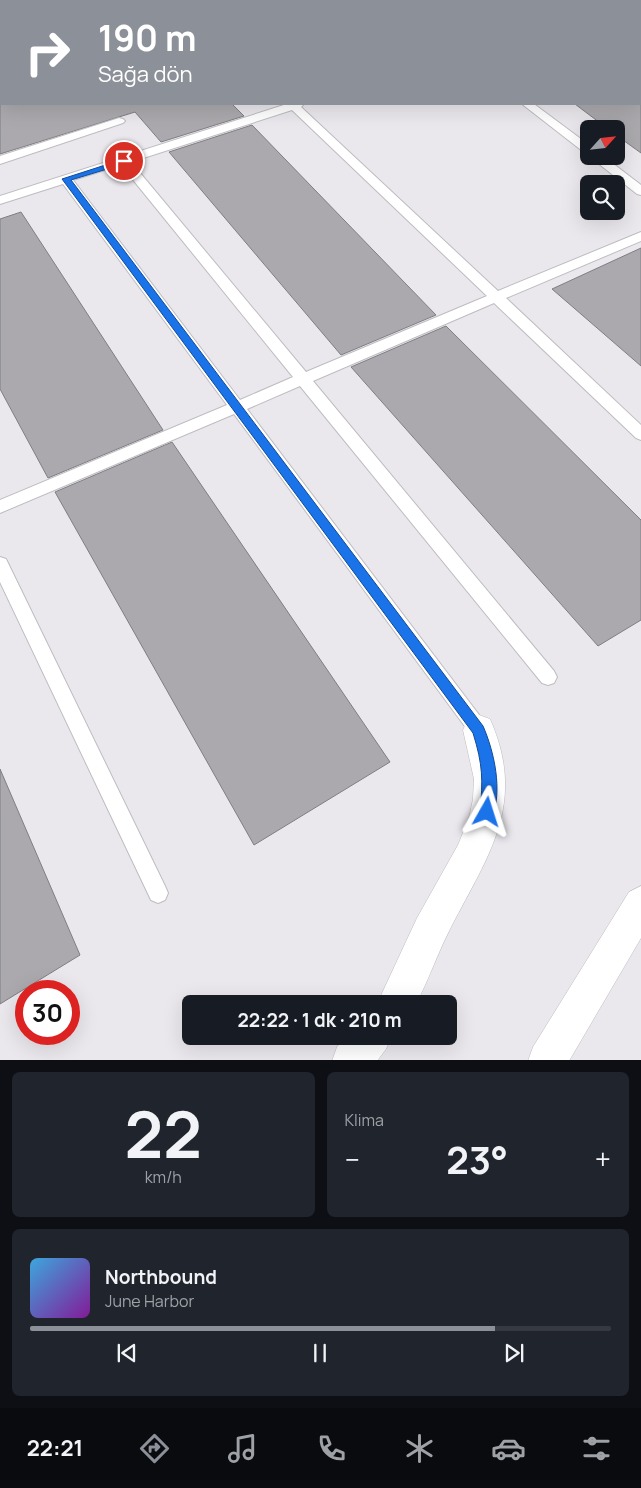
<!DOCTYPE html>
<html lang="tr">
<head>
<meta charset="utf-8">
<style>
  :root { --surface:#171b24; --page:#20242c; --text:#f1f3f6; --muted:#9ea1a6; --line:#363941; --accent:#8c9099 }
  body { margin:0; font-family:Manrope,sans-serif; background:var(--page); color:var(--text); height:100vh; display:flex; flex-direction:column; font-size:19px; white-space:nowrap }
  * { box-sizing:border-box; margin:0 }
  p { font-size:16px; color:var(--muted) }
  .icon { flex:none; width:28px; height:28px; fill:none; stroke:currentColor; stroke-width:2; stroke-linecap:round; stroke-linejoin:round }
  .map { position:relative; height:1060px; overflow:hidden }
  .details { display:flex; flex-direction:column; gap:12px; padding:12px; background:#0d0f14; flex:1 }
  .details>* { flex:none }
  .guide { position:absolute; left:0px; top:0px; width:641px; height:105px; box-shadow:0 5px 20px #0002; background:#8c9099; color:#fff; overflow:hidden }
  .needle { width:32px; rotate:63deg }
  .buttons { position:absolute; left:580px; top:120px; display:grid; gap:10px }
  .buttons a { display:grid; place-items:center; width:45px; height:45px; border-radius:8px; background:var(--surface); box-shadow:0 5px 20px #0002; font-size:25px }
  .speed { position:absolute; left:15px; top:980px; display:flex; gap:10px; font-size:25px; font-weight:700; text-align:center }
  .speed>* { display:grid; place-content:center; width:65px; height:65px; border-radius:50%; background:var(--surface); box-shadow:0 5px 20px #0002; line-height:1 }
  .speed .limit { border:8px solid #d22; background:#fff; color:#111 }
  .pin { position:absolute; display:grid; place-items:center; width:42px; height:42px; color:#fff; margin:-21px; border:2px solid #fff; border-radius:50%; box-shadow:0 1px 5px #0007 }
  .me { position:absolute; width:55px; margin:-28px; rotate:6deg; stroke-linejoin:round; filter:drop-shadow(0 0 4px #0008) }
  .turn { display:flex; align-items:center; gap:18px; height:105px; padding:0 15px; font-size:22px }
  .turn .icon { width:65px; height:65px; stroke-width:2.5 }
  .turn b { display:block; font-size:35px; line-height:42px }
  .big { font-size:38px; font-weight:700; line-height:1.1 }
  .details .tile { flex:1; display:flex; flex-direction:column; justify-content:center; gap:8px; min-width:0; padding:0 18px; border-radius:8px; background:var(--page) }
  .details .dial { align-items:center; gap:0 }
  .dial b { font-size:65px; line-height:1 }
  .song { display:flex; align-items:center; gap:15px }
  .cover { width:60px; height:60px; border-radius:8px; background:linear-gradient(135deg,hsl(200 70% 55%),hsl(290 70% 35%)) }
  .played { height:5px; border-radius:2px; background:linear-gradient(90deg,var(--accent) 80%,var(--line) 80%) }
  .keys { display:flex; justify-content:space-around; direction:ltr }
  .heat { display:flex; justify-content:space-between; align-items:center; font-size:28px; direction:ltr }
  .details .tiles { flex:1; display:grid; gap:12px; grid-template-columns:1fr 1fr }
  .tile:last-child { grid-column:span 2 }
  .trip { position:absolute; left:182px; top:995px; width:275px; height:50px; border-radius:8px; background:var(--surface); box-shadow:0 5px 20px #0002; font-weight:700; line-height:50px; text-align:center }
  .dock { display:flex; height:80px; justify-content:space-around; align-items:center; background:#090b0e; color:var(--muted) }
  .dock .icon { width:35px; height:35px }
  .dock .active { color:var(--accent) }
  .dock b { font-size:22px; color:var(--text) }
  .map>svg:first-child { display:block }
  .building { fill:#aba9ad; stroke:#7f7e82 }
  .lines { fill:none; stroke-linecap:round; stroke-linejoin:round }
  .lane-casing { stroke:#bebcc0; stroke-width:2 }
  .street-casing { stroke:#bebcc0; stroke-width:1 }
  .lane { fill:#fff; fill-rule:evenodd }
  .street { fill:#fff; fill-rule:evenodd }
  .route { fill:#1a73e8; stroke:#114b97 }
</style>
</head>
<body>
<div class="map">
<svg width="641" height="1061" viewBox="0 0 641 1061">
  <rect width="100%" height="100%" fill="#eae8ed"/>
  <!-- building -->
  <path class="building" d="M0 104H232L244 116 161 142 135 112 0 154Z
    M575 104H641V153L616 135V129H608Z
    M252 125 436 315 341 355 169 152Z
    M21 212 163 430 48 478 0 389V219Z
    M641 248V366L552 289Z
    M446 326 641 520V620L598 646 351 367Z
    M172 442 390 762 254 845 55 492Z
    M0 769 80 955 0 1004Z"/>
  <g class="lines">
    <!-- lane casing -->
    <g class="lane-casing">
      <path id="lane" d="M178 0H188L189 1H179Z
        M386 0H397L398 1H387Z
        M582 0H593L594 1H583Z
        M640 30H641V37H640Z
        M0 36H1V42H0Z
        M287 104H304L301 107 498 291 641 232V241L506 298 641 425V440L636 438 494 303 313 381 554 671 557 677 554 683 548 685 542 683 300 386 247 409 486 724 488 730 486 736 479 739 472 736 234 414 0 513V500L227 405 63 184 0 204V196ZM292 110 487 296 306 372 131 162ZM121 165 293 377 240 400 73 180Z
        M522 104H534L589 145V154L585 153Z
        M119 118 123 119 125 121 123 123 0 164V156Z
        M589 156H603L641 185V195L637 194Z
        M0 557 6 559 165 886 168 893 165 900 158 903 151 900 0 582Z"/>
    </g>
    <!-- street casing -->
    <g class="street-casing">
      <path id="street" d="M479 715 490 719C527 803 489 854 451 927 438 952 429 979 416 1004H377L417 918 458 845 469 818 473 799 474 779 463 730 468 719Z
        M641 886V938L569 1061H528L533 1047 629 892Z
        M347 1036H392L386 1049 377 1061H332L337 1047Z"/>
    </g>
    <!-- lane -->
    <use href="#lane" class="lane"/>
    <!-- street -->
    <use href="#street" class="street"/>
  </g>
  <!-- route -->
  <path class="route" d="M124 159 128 161 127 163 71 180 483 726C494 751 503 791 492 817L487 819 482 817 480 812C483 780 483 765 473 733L62 179Z"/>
</svg>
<div class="buttons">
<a><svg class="needle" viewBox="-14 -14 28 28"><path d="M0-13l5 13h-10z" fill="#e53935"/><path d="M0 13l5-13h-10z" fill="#9ea1a6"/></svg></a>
<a><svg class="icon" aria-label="search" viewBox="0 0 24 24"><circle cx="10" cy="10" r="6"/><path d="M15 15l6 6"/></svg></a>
</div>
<div class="speed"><div class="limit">30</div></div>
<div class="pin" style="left:124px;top:161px;background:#d93025"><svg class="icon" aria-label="arrive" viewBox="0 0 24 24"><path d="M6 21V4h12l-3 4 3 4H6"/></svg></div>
<svg class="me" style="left:487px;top:812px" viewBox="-20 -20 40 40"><path d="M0-17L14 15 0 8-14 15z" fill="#1a73e8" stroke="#fff" stroke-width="4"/></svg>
<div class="trip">22:22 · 1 dk · 210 m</div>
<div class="guide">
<div class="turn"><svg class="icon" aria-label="right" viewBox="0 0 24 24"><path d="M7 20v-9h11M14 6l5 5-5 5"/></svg><div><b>190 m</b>Sağa dön</div></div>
</div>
</div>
<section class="details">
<div class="tiles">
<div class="tile dial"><b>22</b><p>km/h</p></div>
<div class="tile"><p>Klima</p>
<div class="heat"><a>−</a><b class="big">23°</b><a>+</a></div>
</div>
<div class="tile">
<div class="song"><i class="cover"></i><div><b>Northbound</b><p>June Harbor</p></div></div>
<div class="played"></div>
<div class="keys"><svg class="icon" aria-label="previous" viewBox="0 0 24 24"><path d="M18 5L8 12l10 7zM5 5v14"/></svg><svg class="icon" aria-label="pause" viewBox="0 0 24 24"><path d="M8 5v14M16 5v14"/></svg><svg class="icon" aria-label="next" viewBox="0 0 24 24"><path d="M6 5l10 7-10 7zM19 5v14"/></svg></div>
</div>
</div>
</section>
<nav class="dock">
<b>22:21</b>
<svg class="icon active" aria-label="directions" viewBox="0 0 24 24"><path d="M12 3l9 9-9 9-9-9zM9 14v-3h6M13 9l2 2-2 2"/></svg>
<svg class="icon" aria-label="music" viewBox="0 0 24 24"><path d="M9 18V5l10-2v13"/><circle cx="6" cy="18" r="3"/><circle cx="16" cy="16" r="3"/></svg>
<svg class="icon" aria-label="phone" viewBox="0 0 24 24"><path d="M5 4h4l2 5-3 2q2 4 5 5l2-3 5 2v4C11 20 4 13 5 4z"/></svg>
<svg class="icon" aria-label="climate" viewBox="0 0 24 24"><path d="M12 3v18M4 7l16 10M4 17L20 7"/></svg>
<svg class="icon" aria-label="car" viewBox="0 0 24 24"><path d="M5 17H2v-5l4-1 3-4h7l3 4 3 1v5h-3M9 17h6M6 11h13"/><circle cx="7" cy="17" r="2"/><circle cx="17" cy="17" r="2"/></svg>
<svg class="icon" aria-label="filters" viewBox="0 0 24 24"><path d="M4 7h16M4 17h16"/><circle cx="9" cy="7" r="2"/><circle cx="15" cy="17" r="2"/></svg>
</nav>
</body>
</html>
